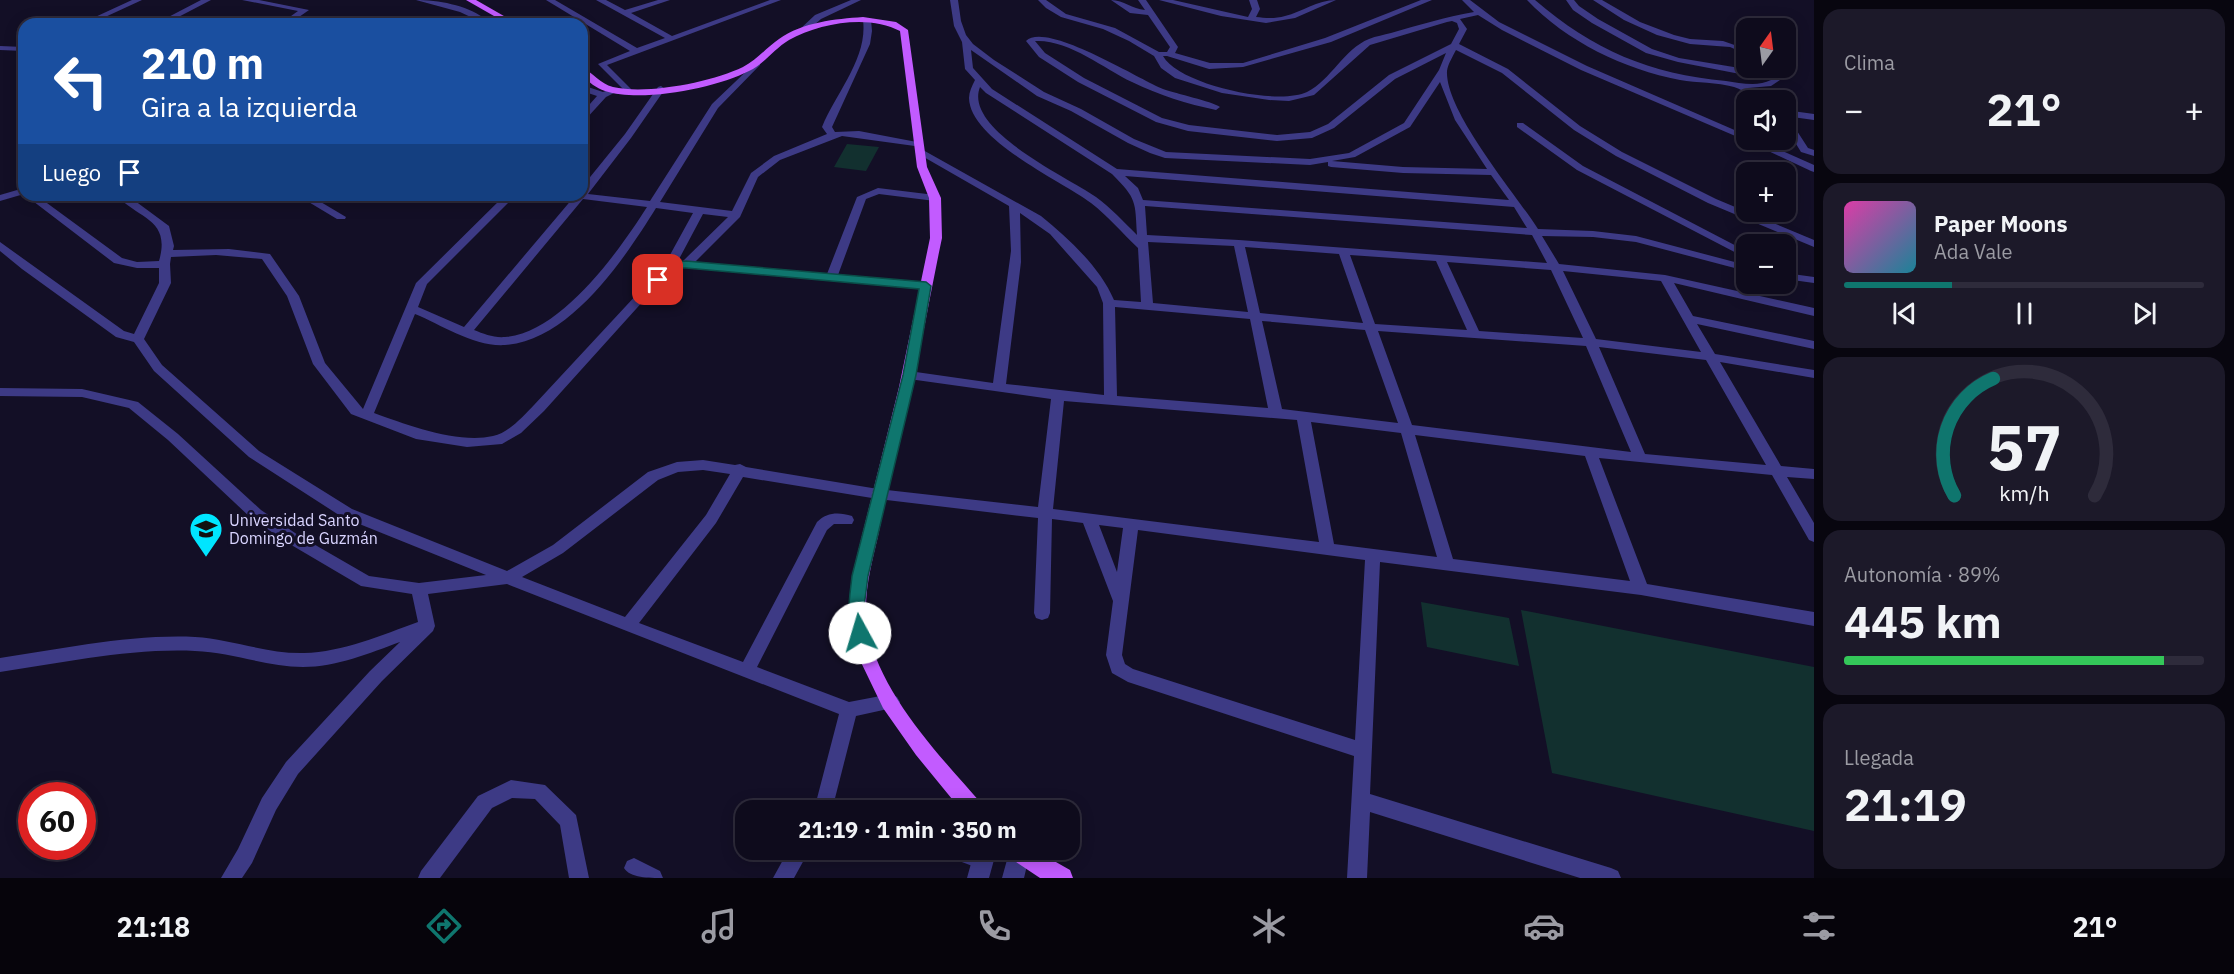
<!DOCTYPE html>
<html lang="es">
<head>
<meta charset="utf-8">
<style>
  :root { --surface:#0e0b1c; --page:#1c1929; --text:#f1f3f6; --muted:#9b9ba3; --line:#2e2b3b; --accent:#0f766e }
  body { margin:0; font-family:"IBM Plex Sans",sans-serif; background:var(--page); color:var(--text); height:100vh; display:flex; flex-direction:column; font-size:22px; white-space:nowrap }
  * { box-sizing:border-box; margin:0 }
  p { font-size:20px; color:var(--muted) }
  .icon { flex:none; width:33px; height:33px; fill:none; stroke:currentColor; stroke-width:2; stroke-linecap:round; stroke-linejoin:round }
  .map { position:relative; flex:1; overflow:hidden }
  .panel { display:flex; flex-direction:column; gap:9px; padding:9px; background:#08060f; width:420px }
  .panel>* { flex:none }
  .banner { position:absolute; left:18px; top:18px; width:570px; height:183px; border-radius:18px; box-shadow:0 3px 15px #0003,0 0 0 2px var(--line); background:#1a4fa0; color:#fff; overflow:hidden }
  .needle { width:39px; rotate:14deg }
  .buttons { position:absolute; left:1736px; top:18px; display:grid; gap:12px }
  .buttons a { display:grid; place-items:center; width:60px; height:60px; border-radius:12px; background:var(--surface); box-shadow:0 3px 15px #0003,0 0 0 2px var(--line); font-size:30px }
  .speed { position:absolute; left:18px; top:782px; display:flex; gap:12px; font-size:30px; font-weight:700; text-align:center }
  .speed>* { display:grid; place-content:center; width:78px; height:78px; border-radius:50%; background:var(--surface); box-shadow:0 3px 15px #0003,0 0 0 2px var(--line); line-height:1 }
  .speed .limit { border:9px solid #d22; background:#fff; color:#111 }
  .pin { position:absolute; display:grid; place-items:center; width:51px; height:51px; color:#fff; margin:-26px; border-radius:12px; box-shadow:0 3px 9px #0006 }
  .me { position:absolute; width:66px; margin:-33px; rotate:354deg; stroke-linejoin:round; filter:drop-shadow(0 0 4px #0008) }
  .turn { display:flex; align-items:center; gap:21px; height:126px; padding:0 24px; font-size:27px }
  .turn .icon { width:78px; height:78px; stroke-width:2.5 }
  .turn b { display:block; font-size:42px; line-height:51px }
  .then { display:flex; align-items:center; height:57px; padding:0 24px; background:#0003; gap:12px; font-size:22px }
  .big { font-size:45px; font-weight:700; line-height:1.1 }
  .panel .widget { flex:1; display:flex; flex-direction:column; justify-content:center; gap:9px; min-width:0; padding:0 21px; border-radius:18px; background:var(--page) }
  .panel .dial { align-items:center; gap:0 }
  .dial svg { height:156px; overflow:visible; fill:none; stroke:var(--line); stroke-width:7; stroke-linecap:round; text-anchor:middle }
  .dial text { fill:var(--text); stroke:none }
  .song { display:flex; align-items:center; gap:18px }
  .cover { width:72px; height:72px; border-radius:9px; background:linear-gradient(135deg,hsl(320 70% 55%),hsl(190 70% 35%)) }
  .played { height:6px; border-radius:3px; background:linear-gradient(90deg,var(--accent) 30%,var(--line) 30%) }
  .keys { display:flex; justify-content:space-around; direction:ltr }
  .heat { display:flex; justify-content:space-between; align-items:center; font-size:33px; direction:ltr }
  .charge { height:9px; border-radius:4px; background:linear-gradient(90deg,#34c759 89%,var(--line) 0) }
  .trip { position:absolute; left:735px; top:800px; width:345px; height:60px; border-radius:18px; background:var(--surface); box-shadow:0 3px 15px #0003,0 0 0 2px var(--line); font-weight:700; line-height:60px; text-align:center }
  .menu { display:flex; height:96px; justify-content:space-around; align-items:center; background:#06040b; color:var(--muted) }
  .menu .icon { width:42px; height:42px }
  .menu .on { color:var(--accent) }
  .menu b { font-size:27px; color:var(--text) }
  main { display:flex; flex:1; min-height:0 }
  .map>svg:first-child { display:block }
  .green { fill:#12302f }
  .lines { fill:none; stroke-linecap:round; stroke-linejoin:round }
  .minor { fill:#3d3a85; fill-rule:evenodd }
  .tertiary { fill:#3d3a85; fill-rule:evenodd }
  .primary { fill:#c25bff; fill-rule:evenodd }
  .route { fill:#0f766e; stroke:#0a4d48; stroke-width:1.5 }
  .labels { text-anchor:middle; dominant-baseline:central; stroke-width:6; stroke-linejoin:round; paint-order:stroke }
  .poi-label { font-size:16px; fill:#d9d4ff; stroke:#130f26; text-anchor:start }
</style>
</head>
<body>
<main>
<div class="map">
<svg width="1814" height="878" viewBox="0 0 1814 878">
  <rect width="100%" height="100%" fill="#130f26"/>
  <!-- green -->
  <path class="green" d="M847 144 879 147 866 171 834 167Z
    M1421 602 1509 618 1519 666 1427 647Z
    M1521 610 1814 667V831L1552 773Z"/>
  <g class="lines">
    <!-- minor -->
    <path class="minor" d="M132 0H142L90 24H80Z
      M201 0H211L165 24H155Z
      M242 0H259L309 10 289 24H280L298 11Z
      M416 0C438 0 466 5 484 18L477 20 460 12Z
      M546 0H555L637 48 665 38 596 0H606L625 10 658 0H670L631 13 672 36 770 0H781L607 65 631 89 632 91 628 94 598 64 630 51Z
      M851 0H861L821 19 806 32 799 30 815 15Z
      M950 0H958L961 21 966 35 973 44 994 60 1044 92 1081 109 1134 139 1166 152 1310 159 1349 153 1404 123 1439 70 1446 53 1395 79 1334 128 1312 138 1277 141 1188 131 1156 122 1078 82 1039 57 1026 41C1046 21 1138 79 1163 89 1177 94 1211 101 1220 107L1216 110C1187 104 1159 95 1132 82 1103 68 1068 39 1035 41L1045 53 1084 78 1162 118 1189 125 1277 135 1310 132 1328 124 1389 75 1451 44 1459 29 1457 23 1452 21 1447 22 1370 45 1314 95 1289 101 1269 100 1222 93 1175 78 1161 68 1154 56 1129 41 1103 29 1061 17 1046 8 1038 0H1046L1066 14 1115 28 1159 52H1167L1170 47 1148 15 1130 13 1111 0C1124 0 1132 9 1145 10L1138 0H1146L1178 47 1175 53 1210 63H1243L1325 38 1421 0H1432L1331 42 1243 67 1209 69 1167 56H1163C1179 85 1278 106 1307 92 1331 80 1344 49 1369 39 1376 36 1384 35 1391 33 1419 25 1445 17 1474 12L1462 0H1470L1499 22 1587 66 1746 135V140H1758L1814 165V172L1811 171 1747 141 1581 70 1502 30 1478 15 1460 19 1467 29 1459 44 1508 69 1580 126 1622 152 1716 199 1814 240V247L1708 203 1616 156 1574 130 1502 73 1456 50C1453 56 1448 64 1447 71 1445 111 1515 193 1538 229L1593 231 1636 236 1746 265V271L1636 242 1593 237 1542 236 1559 264 1665 275 1814 308V316L1674 283 1693 316 1814 341V349L1697 324 1715 354 1814 370V378L1720 362 1781 466 1814 469V479L1787 477 1814 523V542L1809 540 1772 475 1599 458 1647 584 1814 612V626L1641 595 1380 562 1370 794 1611 868 1618 871 1621 878H1580L1370 812 1367 878H1347L1354 756 1128 682 1112 673 1106 655 1113 601 1083 523 1052 519 1050 613 1048 618 1042 620 1036 618 1034 613 1038 518 878 499 743 477 716 523 639 623 743 662 817 522C827 512 839 512 852 516L854 520 852 524H834L827 530 757 667 849 702 891 694 897 697 900 702 897 707 856 716 832 810H814L839 714 507 584 428 594 435 626 433 631 382 681 298 774 276 810 252 863 242 878H221L238 849 262 798 286 762 370 671 400 642C370 653 336 667 303 667 267 667 231 652 195 651 130 648 64 663 0 672V658C64 649 130 634 195 637 231 639 267 654 304 653 343 652 382 635 418 622L412 594 361 586 288 543 251 518 168 440 129 408 82 397 0 396V388L82 389 138 402 178 434 261 510 298 535 369 576 419 583 486 575 342 517 249 457 154 371 134 342 116 337 22 269 0 251V242L124 331 134 334 159 283V268H137L114 263 25 195H36L122 258 137 262 159 261C171 219 140 220 116 195H127L169 226 174 246 173 250 229 249 270 254 299 296 325 363 363 409 416 283 505 195H516L427 284 418 307 464 327 573 198 570 195H582V187L625 134 658 87 661 86 665 89 631 138 588 194 650 201 712 104 757 61H760V65L718 108 660 202 732 211 751 173 774 156 827 134 822 127C836 93 868 58 863 20L867 18 871 20 872 31 870 44 832 127 835 132 859 131 922 143V147L842 136 780 160 758 177 740 217 695 262 827 274 857 197 878 188 935 195 940 198 935 201 879 194 866 199 838 275 925 283 929 284V288L686 267 673 268 544 411 521 433 502 444 467 447 416 439 351 414 313 364 287 296 262 259 216 255 171 257 170 264 171 283 144 339 162 365 259 451 352 509 507 571 553 545 648 472 677 462 703 460 735 465 740 464 746 467 878 489 1038 507 1051 399 909 379 903 375 909 371 993 383 1011 251 1009 206 915 152 923 150 1041 216C1068 238 1100 267 1114 300L1141 302 1138 248C1122 233 1108 216 1091 203 1060 180 970 140 969 98 969 92 972 86 975 80L965 69 962 42 954 26ZM971 50 1037 96 1071 111 1128 143 1150 153 1165 158 1310 165 1328 162V166L1331 167 1403 173 1491 175 1509 200 1117 169 992 89 973 68ZM1440 82 1455 120 1487 169 1403 167 1332 161 1355 157 1410 127ZM980 87 986 93 1112 174C1137 199 1135 201 1137 235 1124 222 1111 208 1096 197 1068 177 963 130 980 87ZM1125 176 1514 207 1527 228 1143 200 1138 188ZM583 199 647 207C619 251 561 333 505 337 494 338 484 334 474 330ZM1145 206 1532 235 1547 263 1239 240 1147 235ZM656 208 693 213 665 264 534 405C523 416 509 433 493 436 458 444 407 425 374 413L415 314C442 325 474 347 505 345 570 341 625 258 656 208ZM1020 213 1050 234 1097 287 1103 303 1104 395 1006 384 1021 262ZM703 214 728 217 683 261H678ZM1148 242 1234 246 1248 312 1153 303ZM1245 247 1339 254 1363 323 1260 313ZM1350 255 1436 261 1467 330 1375 324ZM1447 262 1551 270 1583 338 1479 331ZM1563 271 1661 281 1701 352 1596 339ZM1115 307 1250 319 1268 408 1117 396ZM1262 321 1365 330 1398 423 1282 409ZM1378 331 1586 346 1631 452 1412 425ZM1599 347 1706 360 1766 465 1645 454ZM1064 401 1297 420 1319 542 1053 509ZM1311 422 1401 433 1437 557 1334 544ZM1415 435 1585 456 1630 581 1453 559ZM703 470 730 474 706 515 625 617 522 577 563 553 658 480 678 472ZM1099 525 1123 528 1117 572ZM1138 530 1365 560 1355 740 1133 669 1125 664 1122 655Z
      M1159 0H1173L1248 17 1252 9 1249 0H1257L1260 9 1256 17C1265 18 1275 19 1285 16 1302 12 1317 0 1336 0L1295 18 1266 23 1221 16Z
      M1527 0H1535C1593 50 1650 74 1726 81 1740 83 1758 87 1771 80L1678 62 1646 53 1592 23 1573 10 1566 0H1574L1579 6 1598 19 1652 49 1679 58 1764 72 1761 68H1769L1780 80 1771 86 1748 88 1771 100C1757 102 1746 91 1734 87 1717 82 1697 83 1680 80 1624 69 1567 42 1527 0Z
      M1593 0H1602L1640 22 1674 35 1690 39 1723 41 1746 49V54L1730 47 1690 44 1657 35 1624 20Z
      M385 17 446 18 486 22 490 24 405 21 313 24 324 19Z
      M0 46 24 47V51L0 50Z
      M582 85 603 92 614 88 618 91 606 97 585 120 582 121V113L597 96 582 91Z
      M1785 110 1814 114V120L1785 116Z
      M1785 116 1788 117 1808 148 1814 150V156L1801 152 1785 126Z
      M1517 123H1523L1583 166 1746 251V258L1577 170 1517 127Z
      M24 188V194L0 201V195Z
      M297 195H309L346 217 345 219H337Z
      M1785 273 1814 277V283L1785 279Z
      M511 780 545 785 576 815 589 878H569L560 825 535 799 512 798 492 808 440 878H418L421 871 478 796Z
      M789 849H810L794 878H773Z
      M943 849H979L990 853 993 860 990 867 983 870 946 856Z
      M634 858 660 871 663 878C649 878 630 878 624 868L627 861Z"/>
    <!-- tertiary -->
    <path class="tertiary" d="M975 849H997L989 878H967Z
      M1010 849H1028L1030 853 1024 878H1002Z"/>
    <!-- primary -->
    <path class="primary" d="M466 0H476L518 24H508Z
      M863 17 896 22 908 30 927 167 941 198 942 238C929 299 919 360 905 421 896 459 886 497 878 536 871 566 862 598 868 630 880 694 939 755 981 803L984 810H961L916 755 883 708 857 654 849 619 853 572 899 387 930 238 929 198 917 167 900 31C869 14 819 23 789 40 774 49 764 64 749 71 716 88 641 103 605 91 596 88 589 82 582 76V68C593 72 600 84 613 87 647 95 712 82 743 67 757 60 767 47 779 39 803 22 835 19 863 17Z
      M1004 849H1033L1070 870 1073 878H1040L1007 856Z"/>
  </g>
  <!-- route -->
  <path class="route" d="M686 261 926 282 931 286 916 375 868 576 864 607 868 633 866 638 860 640 854 638C845 619 850 596 852 576L903 375 919 289 686 268H673L662 282 658 283 652 280 666 263Z"/>
  <!-- icons -->
  <defs>
    <g id="university-pin" transform="scale(1.725)"><path d="M0 17L-7.5 6A9.5 9.5 0 1 1 7.5 6Z" fill="#00e5ff" stroke="#130f26"/><path d="M0-5L7-2L0 1L-7-2ZM-4 1L0 2.5L4 1V4Q0 6-4 4Z" fill="#111"/></g>
  </defs>
  <g fill-rule="evenodd">
    <use href="#university-pin" x="206" y="529"/>
  </g>
  <g class="labels">
    <!-- poi labels -->
    <g class="poi-label">
      <text x="229" y="520">Universidad Santo<tspan x="229" dy="18">Domingo de Guzmán</tspan></text>
    </g>
  </g>
</svg>
<div class="buttons">
<a><svg class="needle" viewBox="-14 -14 28 28"><path d="M0-13l5 13h-10z" fill="#e53935"/><path d="M0 13l5-13h-10z" fill="#9b9ba3"/></svg></a>
<a><svg class="icon" aria-label="sound" viewBox="0 0 24 24"><path d="M4 9h4l5-4v14l-5-4H4zM17 9q2 3 0 6"/></svg></a>
<a>+</a>
<a>−</a>
</div>
<div class="speed"><div class="limit">60</div></div>
<div class="pin" style="left:658px;top:280px;background:#d93025"><svg class="icon" aria-label="arrive" viewBox="0 0 24 24"><path d="M6 21V4h12l-3 4 3 4H6"/></svg></div>
<svg class="me" style="left:860px;top:633px" viewBox="-20 -20 40 40"><circle r="19" fill="#fff"/><path d="M0-13L10 11 0 6-10 11z" fill="#0f766e"/></svg>
<div class="trip">21:19 · 1 min · 350 m</div>
<div class="banner">
<div class="turn"><svg class="icon" aria-label="left" viewBox="0 0 24 24"><path d="M17 20v-9H6M10 6l-5 5 5 5"/></svg><div><b>210 m</b>Gira a la izquierda</div></div>
<div class="then">Luego<svg class="icon" aria-label="arrive" viewBox="0 0 24 24"><path d="M6 21V4h12l-3 4 3 4H6"/></svg></div>
</div>
</div>
<section class="panel">
<div class="widget"><p>Clima</p>
<div class="heat"><a>−</a><b class="big">21°</b><a>+</a></div>
</div>
<div class="widget">
<div class="song"><i class="cover"></i><div><b>Paper Moons</b><p>Ada Vale</p></div></div>
<div class="played"></div>
<div class="keys"><svg class="icon" aria-label="previous" viewBox="0 0 24 24"><path d="M18 5L8 12l10 7zM5 5v14"/></svg><svg class="icon" aria-label="pause" viewBox="0 0 24 24"><path d="M8 5v14M16 5v14"/></svg><svg class="icon" aria-label="next" viewBox="0 0 24 24"><path d="M6 5l10 7-10 7zM19 5v14"/></svg></div>
</div>
<div class="widget dial"><svg viewBox="0 0 100 80">
<path d="M14 69A42 42 0 1 1 86 69"/>
<path d="M14 69A42 42 0 0 1 34 9" stroke="#0f766e"/>
<text x="50" y="56" font-size="32" font-weight="700">57</text>
<text x="50" y="72" font-size="11">km/h</text>
</svg></div>
<div class="widget"><p>Autonomía · 89%</p><b class="big">445 km</b><div class="charge"></div></div>
<div class="widget"><p>Llegada</p><b class="big">21:19</b></div>
</section>
</main>
<nav class="menu">
<b>21:18</b>
<svg class="icon on" aria-label="directions" viewBox="0 0 24 24"><path d="M12 3l9 9-9 9-9-9zM9 14v-3h6M13 9l2 2-2 2"/></svg>
<svg class="icon" aria-label="music" viewBox="0 0 24 24"><path d="M9 18V5l10-2v13"/><circle cx="6" cy="18" r="3"/><circle cx="16" cy="16" r="3"/></svg>
<svg class="icon" aria-label="phone" viewBox="0 0 24 24"><path d="M5 4h4l2 5-3 2q2 4 5 5l2-3 5 2v4C11 20 4 13 5 4z"/></svg>
<svg class="icon" aria-label="climate" viewBox="0 0 24 24"><path d="M12 3v18M4 7l16 10M4 17L20 7"/></svg>
<svg class="icon" aria-label="car" viewBox="0 0 24 24"><path d="M5 17H2v-5l4-1 3-4h7l3 4 3 1v5h-3M9 17h6M6 11h13"/><circle cx="7" cy="17" r="2"/><circle cx="17" cy="17" r="2"/></svg>
<svg class="icon" aria-label="filters" viewBox="0 0 24 24"><path d="M4 7h16M4 17h16"/><circle cx="9" cy="7" r="2"/><circle cx="15" cy="17" r="2"/></svg>
<b>21°</b>
</nav>
</body>
</html>
